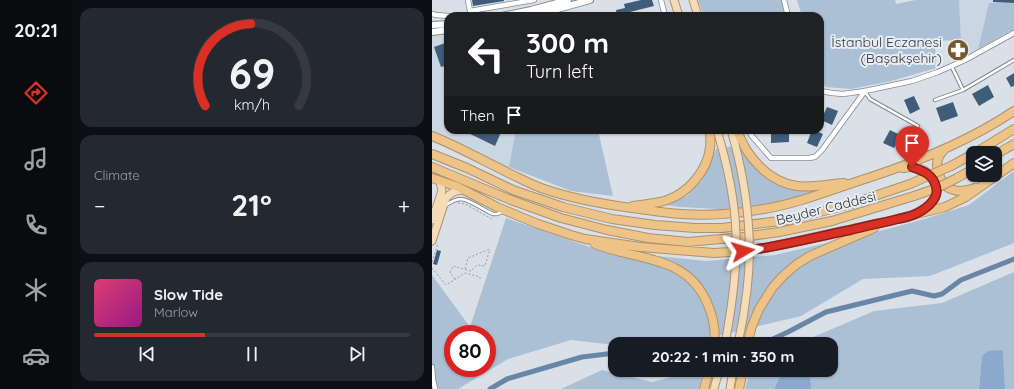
<!DOCTYPE html>
<html lang="en">
<head>
<meta charset="utf-8">
<style>
  :root { --surface:#171b24; --page:#242831; --text:#f1f3f6; --muted:#9ea1a6; --line:#363941; --accent:#d93025 }
  body { margin:0; font-family:Quicksand,sans-serif; background:var(--page); color:var(--text); height:100vh; display:flex; flex-direction:column; font-size:15px; white-space:nowrap }
  * { box-sizing:border-box; margin:0 }
  p { font-size:13px; color:var(--muted) }
  .icon { flex:none; width:22px; height:22px; fill:none; stroke:currentColor; stroke-width:2; stroke-linecap:round; stroke-linejoin:round }
  .map { position:relative; flex:1; overflow:hidden }
  .sheet { display:flex; flex-direction:column; gap:8px; padding:8px; background:#0d0f14; width:360px }
  .sheet>* { flex:none }
  .top-card { position:absolute; left:12px; top:12px; width:380px; height:122px; border-radius:12px; box-shadow:0 1px 3px #0004; background:#202124; color:#fff; overflow:hidden }
  .tools { position:absolute; left:534px; top:146px; display:grid; gap:8px }
  .tools a { display:grid; place-items:center; width:36px; height:36px; border-radius:8px; background:var(--surface); box-shadow:0 1px 3px #0004; font-size:20px }
  .speed { position:absolute; left:12px; top:325px; display:flex; gap:8px; font-size:20px; font-weight:700; text-align:center }
  .speed>* { display:grid; place-content:center; width:52px; height:52px; border-radius:50%; background:var(--surface); box-shadow:0 1px 3px #0004; line-height:1 }
  .speed .limit { border:6px solid #d22; background:#fff; color:#111 }
  .pin { position:absolute; display:grid; place-items:center; width:34px; height:34px; color:#fff; margin:-41px -17px; border-radius:50% 50% 50% 0; rotate:-45deg; box-shadow:0 0 4px #0007 }
  .pin .icon { rotate:45deg }
  .me { position:absolute; width:44px; margin:-22px; rotate:83deg; stroke-linejoin:round; filter:drop-shadow(0 0 3px #0008) }
  .turn { display:flex; align-items:center; gap:14px; height:84px; padding:0 16px; font-size:18px }
  .turn .icon { width:52px; height:52px; stroke-width:2.5 }
  .turn b { display:block; font-size:28px; line-height:34px }
  .then { display:flex; align-items:center; height:38px; padding:0 16px; background:#0003; gap:8px; font-size:15px }
  .big { font-size:30px; font-weight:700; line-height:1.1 }
  .sheet .card { flex:1; display:flex; flex-direction:column; justify-content:center; gap:6px; min-width:0; padding:0 14px; border-radius:12px; background:var(--page) }
  .sheet .dial { align-items:center; gap:0 }
  .dial svg { height:104px; overflow:visible; fill:none; stroke:var(--line); stroke-width:7; stroke-linecap:round; text-anchor:middle }
  .dial text { fill:var(--text); stroke:none }
  .song { display:flex; align-items:center; gap:12px }
  .cover { width:48px; height:48px; border-radius:6px; background:linear-gradient(135deg,hsl(340 70% 55%),hsl(310 70% 35%)) }
  .played { height:4px; border-radius:2px; background:linear-gradient(90deg,var(--accent) 35%,var(--line) 35%) }
  .keys { display:flex; justify-content:space-around; direction:ltr }
  .heat { display:flex; justify-content:space-between; align-items:center; font-size:22px; direction:ltr }
  .trip { position:absolute; left:176px; top:337px; width:230px; height:40px; border-radius:12px; background:var(--surface); box-shadow:0 1px 3px #0004; font-weight:700; line-height:40px; text-align:center }
  main { display:flex; flex:1; min-height:0 }
  .dock { display:flex; flex-direction:column; width:72px; justify-content:space-around; align-items:center; background:#090b0e; color:var(--muted) }
  .dock .icon { width:28px; height:28px }
  .dock .selected { color:var(--accent) }
  .dock b { font-size:18px; color:var(--text) }
  .map>svg:first-child { display:block }
  .built { fill:#cbd6e3 }
  .green { fill:#abbfd5; fill-rule:evenodd }
  .forest { fill:#8ba9cc }
  .lines { fill:none; stroke-linecap:round; stroke-linejoin:round }
  .canal { stroke:#6986a7; stroke-width:5 }
  .building { fill:#405c7b }
  .lane-casing { stroke:#83898f; stroke-width:4.5 }
  .street-casing { stroke:#83898f; stroke-width:6 }
  .secondary-casing { stroke:#83898f; stroke-width:8 }
  .primary-casing { stroke:#ad926d; stroke-width:9 }
  .highway-casing { stroke:#ad926d; stroke-width:10 }
  .path { stroke:#989da2; stroke-width:1; stroke-dasharray:2 2; stroke-linecap:butt }
  .lane { stroke:#fff; stroke-width:2.5 }
  .street { stroke:#fff; stroke-width:4.5 }
  .secondary { stroke:#fff; stroke-width:6 }
  .primary { stroke:#f5dbb8; stroke-width:7 }
  .highway { stroke:#eec388; stroke-width:8 }
  .primary-bridge-casing { stroke:#ad926d; stroke-width:9; stroke-linecap:butt }
  .highway-bridge-casing { stroke:#ad926d; stroke-width:10; stroke-linecap:butt }
  .primary-bridge { stroke:#f5dbb8; stroke-width:7 }
  .highway-bridge { stroke:#eec388; stroke-width:8 }
  .route-casing { stroke:#8d1f18; stroke-width:10 }
  .route { stroke:#d93025; stroke-width:7 }
  .labels { text-anchor:middle; dominant-baseline:central; stroke-width:4; stroke-linejoin:round; paint-order:stroke }
  .poi-label { font-size:14px; fill:#35373a; stroke:#e7edf4; text-anchor:end }
  .street-label { font-size:14px; fill:#35373a; stroke:#e7edf4 }
</style>
</head>
<body>
<main>
<nav class="dock">
<b>20:21</b>
<svg class="icon selected" aria-label="directions" viewBox="0 0 24 24"><path d="M12 3l9 9-9 9-9-9zM9 14v-3h6M13 9l2 2-2 2"/></svg>
<svg class="icon" aria-label="music" viewBox="0 0 24 24"><path d="M9 18V5l10-2v13"/><circle cx="6" cy="18" r="3"/><circle cx="16" cy="16" r="3"/></svg>
<svg class="icon" aria-label="phone" viewBox="0 0 24 24"><path d="M5 4h4l2 5-3 2q2 4 5 5l2-3 5 2v4C11 20 4 13 5 4z"/></svg>
<svg class="icon" aria-label="climate" viewBox="0 0 24 24"><path d="M12 3v18M4 7l16 10M4 17L20 7"/></svg>
<svg class="icon" aria-label="car" viewBox="0 0 24 24"><path d="M5 17H2v-5l4-1 3-4h7l3 4 3 1v5h-3M9 17h6M6 11h13"/><circle cx="7" cy="17" r="2"/><circle cx="17" cy="17" r="2"/></svg>
</nav>
<section class="sheet">
<div class="card dial"><svg viewBox="0 0 100 80">
<path d="M14 69A42 42 0 1 1 86 69"/>
<path d="M14 69A42 42 0 0 1 49 6" stroke="#d93025"/>
<text x="50" y="56" font-size="32" font-weight="700">69</text>
<text x="50" y="72" font-size="11">km/h</text>
</svg></div>
<div class="card"><p>Climate</p>
<div class="heat"><a>−</a><b class="big">21°</b><a>+</a></div>
</div>
<div class="card">
<div class="song"><i class="cover"></i><div><b>Slow Tide</b><p>Marlow</p></div></div>
<div class="played"></div>
<div class="keys"><svg class="icon" aria-label="previous" viewBox="0 0 24 24"><path d="M18 5L8 12l10 7zM5 5v14"/></svg><svg class="icon" aria-label="pause" viewBox="0 0 24 24"><path d="M8 5v14M16 5v14"/></svg><svg class="icon" aria-label="next" viewBox="0 0 24 24"><path d="M6 5l10 7-10 7zM19 5v14"/></svg></div>
</div>
</section>
<div class="map">
<svg width="582" height="389" viewBox="0 0 582 389">
  <rect width="100%" height="100%" fill="#d9e0e7"/>
  <!-- built -->
  <path class="built" d="M527 0H582V3H557L546 49 530 57Z
    M16 33V130H84L77 167 23 142 0 134V35Z"/>
  <!-- green -->
  <path class="green" d="M266 0H349L353 16H272Z
    M365 0H463L464 4 484 0H527L529 40 503 41 504 68 459 81 419 89 394 87 388 80V16H370Z
    M557 3H582V29L546 49Z
    M84 130H166L181 196 139 191 77 167Z
    M308 145 317 159 362 189 383 191 353 201 326 207 287 209 248 207 234 205 255 196 270 180 284 149Z
    M582 171V243L498 276 431 279 369 316 273 339 243 344H183V345L139 340 76 359 26 389H0V275L38 327 74 218 166 250 274 261 343 255 456 229 496 218 537 205ZM21 334H55V368H21Z
    M582 272V389H573L571 350 550 356 547 389H379L378 370H399V344H365L442 311 510 303Z
    M170 370 220 382 268 370H271L267 389H129Z
    M318 370H351L342 389H313Z"/>
  <!-- forest -->
  <path class="forest" d="M571 350 573 389H547L550 356 556 351Z
    M351 370H378L379 389H342Z"/>
  <g class="lines">
    <!-- canal -->
    <path class="canal" d="M330 344 356 332 394 312 480 291 502 296 510 294 529 280 582 259
      M58 389 75 379 150 357 183 353"/>
  </g>
  <!-- building -->
  <path class="building" d="M40 0H72V1L41 6Z
    M209 0H220L222 6 194 13 195 16H185L184 10 193 8 192 4Z
    M561 0H582V3L561 2Z
    M16 42V65L9 67 2 47Z
    M582 73V86L579 87 574 78Z
    M556 85 562 97 547 106 540 94Z
    M482 96 488 109 478 114 472 100Z
    M521 102 526 116 509 122 504 108Z
    M395 107 406 111 400 125 389 120Z
    M30 130H70L63 146Z
    M380 130H382L391 134 385 147 375 143Z
    M458 130 468 135 462 148 451 143Z
    M339 131H357V142L339 143Z
    M5 250 9 251 5 265 1 264Z"/>
  <g class="lines">
    <!-- lane casing -->
    <g class="lane-casing">
      <path id="lane" d="M520 67 531 90 582 60
        M433 92 438 99 486 126 471 153
        M503 100 531 90
        M14 205C19 202 23 199 29 199 39 200 51 210 61 214H65L70 212"/>
    </g>
    <!-- street casing -->
    <g class="street-casing">
      <path id="street" d="M36 0 38 11 102 0
        M229 0 233 16
        M352 0 356 16
        M0 14 4 15 17 16
        M388 91 400 93 411 94 433 91 480 81 506 72 533 60 582 33
        M317 130 319 135 339 158H377L383 157 390 150 433 91
        M0 367 1 380 3 389"/>
    </g>
    <!-- secondary casing -->
    <g class="secondary-casing">
      <path id="secondary" d="M70 16 99 10 136 0
        M100 16 158 0
        M0 25 16 24
        M0 32 16 30"/>
    </g>
    <!-- primary casing -->
    <g class="primary-casing">
      <path id="primary" d="M242 0 247 16
        M261 0 266 16
        M285 130 289 144
        M299 130 303 144
        M0 220 10 191 8 181
        M0 241 14 198C19 193 23 190 31 190
        M282 389 287 370
        M298 389 301 370"/>
    </g>
    <!-- highway casing -->
    <g class="highway-casing">
      <path id="highway" d="M305 130C314 156 336 182 365 186 381 188 396 184 412 183
        M0 136C30 148 57 164 87 178 95 182 103 186 112 189 141 199 170 204 200 208 216 210 232 213 249 214 276 216 305 214 332 209 368 203 401 189 436 178 485 162 539 140 582 111
        M512 150C502 159 504 170 510 181 512 184 515 188 519 189 527 193 535 191 543 188
        M543 153 582 129
        M0 154 35 168 81 190 131 207 180 219 223 225 263 228H290L356 220 419 204 478 184
        M563 155 582 144
        M519 166 541 154
        M0 167 79 200 129 218 175 230 216 238 256 242 311 237 347 232 376 226 400 221 482 196
        M470 168C473 168 476 167 479 167 497 169 513 186 500 202 497 207 492 209 487 212
        M0 178 26 187 65 207 106 224 139 235 153 239 208 247 282 253 298 252 334 248 453 222 513 207 534 197 582 163
        M525 178 541 169
        M201 206C212 204 224 204 235 200 256 193 275 171 278 148 279 142 278 136 278 130
        M163 244C204 261 256 254 276 305 281 317 284 331 282 344
        M315 344 320 326 327 309 341 287 352 275 365 264 378 256 442 228
        M272 389 277 370
        M307 389 311 370"/>
    </g>
    <!-- path -->
    <path class="path" d="M26 203 33 204 60 219 61 217
      M0 262 6 243
      M0 268 14 285 33 273 48 277V280
      M33 269 36 258 58 249
      M23 279 18 273 21 266 39 271 45 265 53 266 58 249"/>
    <!-- lane -->
    <use href="#lane" class="lane"/>
    <!-- street -->
    <use href="#street" class="street"/>
    <!-- secondary -->
    <use href="#secondary" class="secondary"/>
    <!-- primary -->
    <use href="#primary" class="primary"/>
    <!-- highway -->
    <use href="#highway" class="highway"/>
    <!-- primary-bridge casing -->
    <g class="primary-bridge-casing">
      <path id="primary-bridge" d="M289 144C298 177 305 212 304 247 304 279 299 312 293 344
        M303 144C315 191 321 241 315 290 313 308 310 326 306 344"/>
    </g>
    <!-- highway-bridge casing -->
    <g class="highway-bridge-casing">
      <path id="highway-bridge" d="M478 184 519 166
        M482 196 505 188 525 178"/>
    </g>
    <!-- primary-bridge -->
    <use href="#primary-bridge" class="primary-bridge"/>
    <!-- highway-bridge -->
    <use href="#highway-bridge" class="highway-bridge"/>
  </g>
  <g class="lines">
    <!-- route casing -->
    <g class="route-casing">
      <path id="route" d="M311 251C347 247 383 237 419 230 434 226 450 223 466 219 471 218 476 217 481 215 491 211 508 200 504 187 501 174 491 171 480 167"/>
    </g>
    <!-- route -->
    <use href="#route" class="route"/>
  </g>
  <!-- icons -->
  <defs>
    <g id="pharmacy-disc" transform="scale(1.15)"><circle r="9.5" fill="#77592d" stroke="#e7edf4"/><path d="M-2-6h4v4h4v4h-4v4h-4v-4h-4v-4h4Z" fill="#fff"/></g>
  </defs>
  <g fill-rule="evenodd">
    <use href="#pharmacy-disc" x="526" y="50"/>
  </g>
  <g class="labels">
    <!-- poi labels -->
    <g class="poi-label">
      <text x="510" y="42">İstanbul Eczanesi<tspan x="510" dy="16">(Başakşehir)</tspan></text>
    </g>
    <!-- street labels -->
    <g class="street-label">
      <text transform="translate(394 208) rotate(-14)">Beyder Caddesi</text>
    </g>
  </g>
</svg>
<div class="tools">
<a><svg class="icon" aria-label="layers" viewBox="0 0 24 24"><path d="M12 4l9 5-9 5-9-5zM3 14l9 5 9-5"/></svg></a>
</div>
<div class="speed"><div class="limit">80</div></div>
<div class="pin" style="left:480px;top:167px;background:#d93025"><svg class="icon" aria-label="arrive" viewBox="0 0 24 24"><path d="M6 21V4h12l-3 4 3 4H6"/></svg></div>
<svg class="me" style="left:311px;top:251px" viewBox="-20 -20 40 40"><path d="M0-17L14 15 0 8-14 15z" fill="#d93025" stroke="#fff" stroke-width="4"/></svg>
<div class="trip">20:22 · 1 min · 350 m</div>
<div class="top-card">
<div class="turn"><svg class="icon" aria-label="left" viewBox="0 0 24 24"><path d="M17 20v-9H6M10 6l-5 5 5 5"/></svg><div><b>300 m</b>Turn left</div></div>
<div class="then">Then<svg class="icon" aria-label="arrive" viewBox="0 0 24 24"><path d="M6 21V4h12l-3 4 3 4H6"/></svg></div>
</div>
</div>
</main>
</body>
</html>
